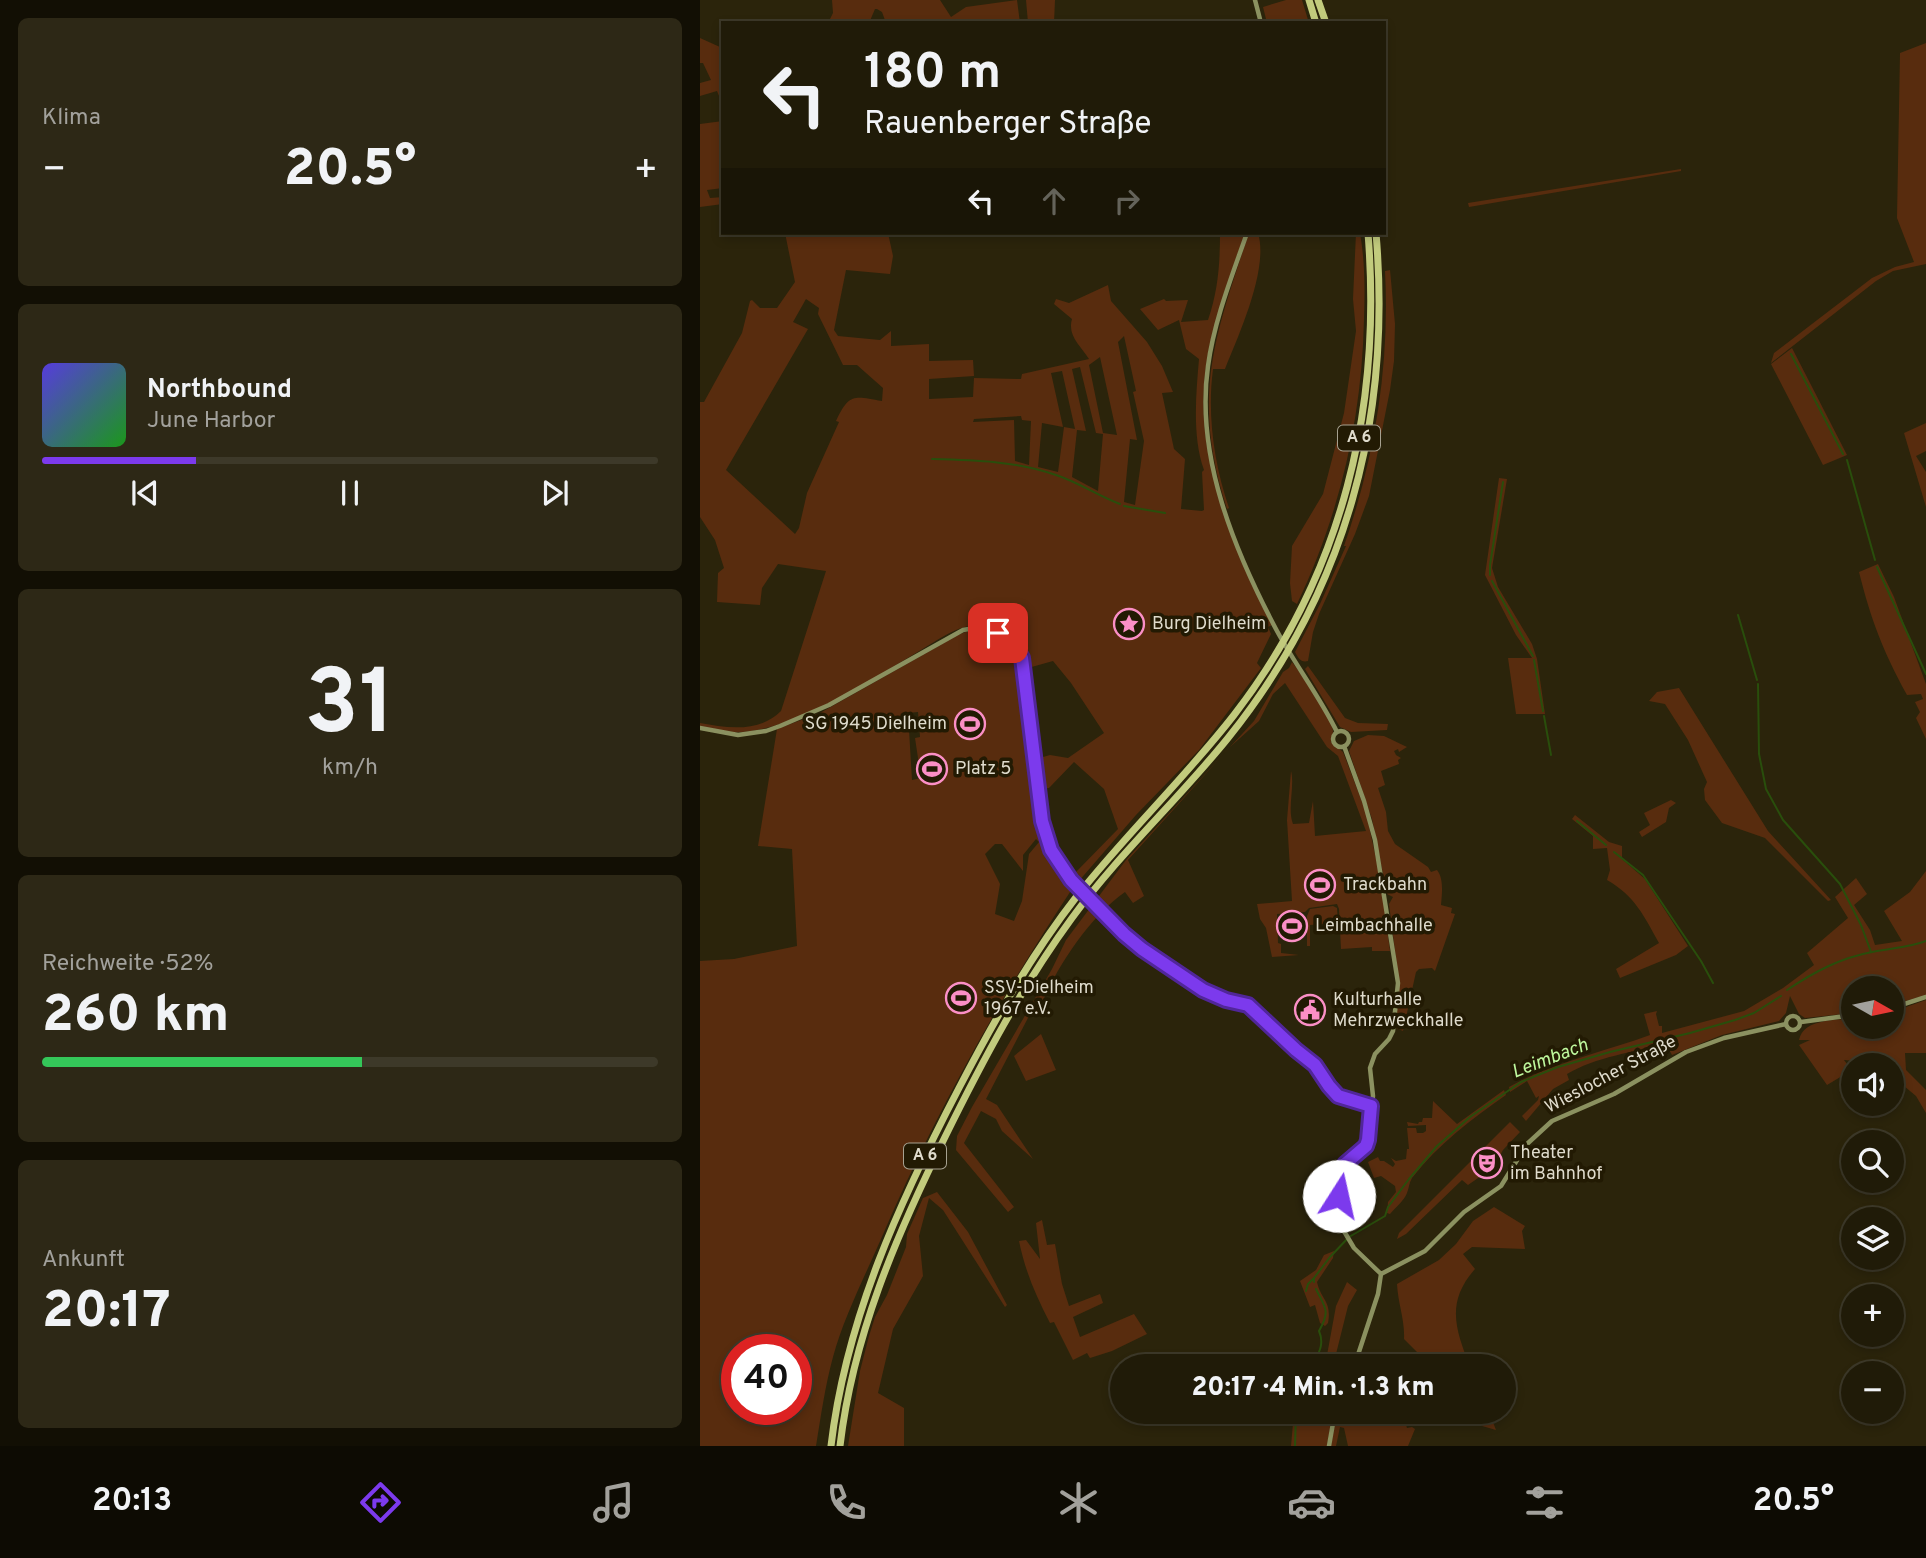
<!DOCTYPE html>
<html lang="de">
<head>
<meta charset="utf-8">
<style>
  :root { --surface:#201b08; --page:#2d2816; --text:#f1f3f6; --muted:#a2a19c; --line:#3d3929; --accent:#7c3aed }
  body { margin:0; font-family:Overpass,sans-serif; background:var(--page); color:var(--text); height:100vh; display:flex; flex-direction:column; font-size:26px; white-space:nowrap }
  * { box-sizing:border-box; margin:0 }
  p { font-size:23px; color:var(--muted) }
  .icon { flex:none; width:38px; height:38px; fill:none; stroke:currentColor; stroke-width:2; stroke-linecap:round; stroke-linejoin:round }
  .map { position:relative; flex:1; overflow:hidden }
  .details { display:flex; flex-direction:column; gap:18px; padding:18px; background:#120f04; width:700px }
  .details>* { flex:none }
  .guide { position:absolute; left:21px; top:21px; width:665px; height:214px; border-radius:0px; box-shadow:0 4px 10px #0003,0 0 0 2px var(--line); background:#201b08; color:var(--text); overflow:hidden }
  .needle { width:46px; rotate:99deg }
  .fabs { position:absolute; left:1141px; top:976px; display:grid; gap:14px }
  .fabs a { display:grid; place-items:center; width:63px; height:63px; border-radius:50%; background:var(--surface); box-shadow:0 4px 10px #0003,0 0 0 2px var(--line); font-size:35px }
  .speed { position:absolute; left:21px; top:1334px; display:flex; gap:14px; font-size:35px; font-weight:700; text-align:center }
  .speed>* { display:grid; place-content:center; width:91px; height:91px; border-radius:50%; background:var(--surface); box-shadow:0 4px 10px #0003,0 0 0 2px var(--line); line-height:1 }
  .speed .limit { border:10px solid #d22; background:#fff; color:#111 }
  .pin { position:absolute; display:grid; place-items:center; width:60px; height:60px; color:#fff; margin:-30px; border-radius:14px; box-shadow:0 4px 10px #0006 }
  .me { position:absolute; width:77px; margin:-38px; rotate:10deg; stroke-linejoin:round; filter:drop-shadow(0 0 5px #0008) }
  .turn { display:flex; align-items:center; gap:24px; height:147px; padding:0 28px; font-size:32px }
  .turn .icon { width:91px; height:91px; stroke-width:2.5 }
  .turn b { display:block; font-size:49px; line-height:60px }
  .lanes { display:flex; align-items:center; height:66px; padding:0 28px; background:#0003; justify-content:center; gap:35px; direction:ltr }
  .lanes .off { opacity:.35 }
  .big { font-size:52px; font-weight:800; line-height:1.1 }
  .details .widget { flex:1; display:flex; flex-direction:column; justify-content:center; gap:10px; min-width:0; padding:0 24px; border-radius:10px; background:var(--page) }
  .details .dial { align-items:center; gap:0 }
  .dial b { font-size:91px; line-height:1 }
  .song { display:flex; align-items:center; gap:21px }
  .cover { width:84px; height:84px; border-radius:10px; background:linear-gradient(135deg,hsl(250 70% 55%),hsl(120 70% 35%)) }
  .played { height:7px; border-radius:4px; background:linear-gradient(90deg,var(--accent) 25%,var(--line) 25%) }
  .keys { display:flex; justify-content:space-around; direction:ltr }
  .heat { display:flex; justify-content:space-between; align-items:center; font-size:38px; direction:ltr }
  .charge { height:10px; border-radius:5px; background:linear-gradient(90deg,#34c759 52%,var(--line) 0) }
  .trip { position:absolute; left:410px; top:1354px; width:406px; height:70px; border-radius:35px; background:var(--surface); box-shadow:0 4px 10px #0003,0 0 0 2px var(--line); font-weight:800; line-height:70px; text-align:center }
  .dock { display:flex; height:112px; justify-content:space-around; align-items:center; background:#0d0b03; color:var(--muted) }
  .dock .icon { width:49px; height:49px }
  .dock .current { color:var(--accent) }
  .dock b { font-size:32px; color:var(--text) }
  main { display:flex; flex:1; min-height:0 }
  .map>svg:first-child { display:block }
  .green { fill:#582c0e; fill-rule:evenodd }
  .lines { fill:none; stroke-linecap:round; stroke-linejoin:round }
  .stream { stroke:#294e0c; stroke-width:2 }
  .secondary { stroke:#8b9160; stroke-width:4.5 }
  .highway { stroke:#c2cb7d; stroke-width:7 }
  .route-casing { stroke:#51269a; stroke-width:18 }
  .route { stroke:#7c3aed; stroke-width:12 }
  .labels { text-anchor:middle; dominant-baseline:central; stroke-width:7; stroke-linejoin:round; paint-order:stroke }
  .shield { fill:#221a03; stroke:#a6a190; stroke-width:2 }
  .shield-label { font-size:16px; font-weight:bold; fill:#dfdbcc }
  .poi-label { font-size:18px; fill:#dfdbcc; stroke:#221a03; text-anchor:start }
  .street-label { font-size:18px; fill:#dfdbcc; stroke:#221a03 }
  .water-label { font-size:19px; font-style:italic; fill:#bef79d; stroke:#221a03 }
</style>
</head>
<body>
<main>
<section class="details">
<div class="widget"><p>Klima</p>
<div class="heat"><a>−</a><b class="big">20.5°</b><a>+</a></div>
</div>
<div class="widget">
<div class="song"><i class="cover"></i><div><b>Northbound</b><p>June Harbor</p></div></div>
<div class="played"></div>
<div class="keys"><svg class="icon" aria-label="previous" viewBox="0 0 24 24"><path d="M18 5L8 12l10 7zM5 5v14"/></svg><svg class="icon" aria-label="pause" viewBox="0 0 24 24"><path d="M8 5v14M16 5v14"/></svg><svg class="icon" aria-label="next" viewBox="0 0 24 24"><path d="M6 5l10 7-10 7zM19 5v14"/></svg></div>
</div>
<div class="widget dial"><b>31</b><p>km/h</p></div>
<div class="widget"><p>Reichweite · 52%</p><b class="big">260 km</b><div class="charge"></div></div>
<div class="widget"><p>Ankunft</p><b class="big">20:17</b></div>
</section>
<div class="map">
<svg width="1226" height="1446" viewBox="0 0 1226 1446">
  <rect width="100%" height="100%" fill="#2b240b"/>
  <!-- green -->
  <path class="green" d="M132 0H240L251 17 266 7 317 0 320 23H186L182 12 177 9H175L169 23H128L133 13Z
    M326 0H355L354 23H328Z
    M586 0H602L609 23H567L563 7Z
    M0 38 20 47 23 46V106L17 91 0 96V83L11 80 3 63H0Z
    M1226 43V264L1193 271 1176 281 1071 363 1074 353 1172 278 1195 267 1214 262 1197 218 1200 53Z
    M23 121V188L7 190 10 198 23 197V204L0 207V124Z
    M981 169V171L769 207 768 203Z
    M85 233H188L193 256 190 274 146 270 134 330 138 336 180 340 191 331V346L229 344V361L273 360 274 376 229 379V399L273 397 274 378 321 379 322 374 389 359C381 346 367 336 372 319L354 304 356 299 369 303 408 285 411 301 447 342 462 366 473 392 462 393 474 449 485 459 481 509 502 511 504 510 502 472 504 470C492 437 496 394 499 359L486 349 479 320 458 330 440 309 464 299 466 301 488 300 481 322 508 320C518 291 520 264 520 233H545C528 282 507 335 504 387 498 472 539 549 572 625L568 627 571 634 557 663 561 668 499 750 436 815 378 882C343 849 342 804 336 759L350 755 368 758 404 733 371 683 353 661 328 668 329 695C323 664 321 626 279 625 257 625 238 640 221 650 172 679 99 728 42 732 28 733 14 729 0 726V723C27 728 59 733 81 711L126 571 78 564 62 588 60 605 17 602 18 573 24 568 15 540 0 517V402H4L42 333 50 301 52 300 60 308H77L95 282ZM106 299 119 308 118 314 143 365H157L183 388 182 401C154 396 149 393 136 421L139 422 107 493 99 528 95 534 26 470 108 329 93 322ZM424 336 436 391 433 392 434 396 444 441 435 505 424 502 430 439 437 440 418 342ZM400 357 417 435 403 433 389 365ZM380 367 396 433 403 434 398 491 372 477 377 430 386 431 372 369ZM362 371 375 429 364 427 358 472 338 467 342 423 363 427 351 373ZM321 416 322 420 331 421 329 465 315 461 314 420 273 422 274 419ZM374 762 404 789 418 829 375 873C353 849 345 821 342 789L349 788Z
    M549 233H558C569 269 539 334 525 369H513C507 415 514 464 529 508L527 509C491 398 514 338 549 233Z
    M656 233H660C665 261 665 290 664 319 662 418 640 514 597 604L592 601 590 583 592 546 623 494 644 413 656 331 653 299Z
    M690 270 695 324 694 361 690 390 669 496 655 534 619 614 613 632 608 661C601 663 598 658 595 652L620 604 646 546H644C675 457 690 365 685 271Z
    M1092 348 1147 455 1123 465 1071 364Z
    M1226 423V451L1216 456 1226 472V507L1204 433Z
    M799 478 807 479 792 568 798 587 832 644 837 659 845 714H816L808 658H832L816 635 785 575Z
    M1178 564 1194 597 1226 684V739L1216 718 1220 712 1215 702 1223 699 1221 694 1207 695C1183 651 1171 620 1159 572Z
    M268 631C291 630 306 636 318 656 339 732 317 824 374 886 299 999 234 1115 181 1239 164 1278 144 1317 133 1357 125 1386 121 1416 116 1446H0V961L34 959 97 946 92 849 58 846 77 729 120 713 258 635ZM218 712 220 737 215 738 221 778 212 780 208 713ZM336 839 339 842 329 854 322 901 314 921 295 914 300 884 285 854 295 844H302L323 871V855ZM37 1349H96V1409H37Z
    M592 662C601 674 633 717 633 731 633 735 631 739 631 742L643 752 666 812 681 882 690 951H672V947L641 949 639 909 637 904 609 908 605 912 577 914 578 943 581 944V953L599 955 572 957 566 928 560 919 557 904 592 901 587 820 591 771C595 786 587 809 593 824L609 823 613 801 615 836 666 831 638 756 627 747 585 683 573 694 559 721 529 748 428 860 444 896 433 903 425 892C391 916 359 963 343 1001L346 1007 329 1016 286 1099 297 1105 333 1159 302 1131 296 1119 281 1111 264 1143 314 1207 308 1212 256 1150 257 1136 272 1107 352 969 366 940 426 860 554 721 583 672 589 668Z
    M608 666 645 718 658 723 688 724 687 730 651 732 640 727 605 669Z
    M979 688 1068 831 1131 900 1128 901 1065 838 1022 823 1005 800 1004 789 1007 782 988 740 965 704 949 701 957 692Z
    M668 735 684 736 707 747 699 752 698 749 694 751 696 755 701 758 698 760 699 764 681 771 685 785 678 788 686 812 688 831 695 844 728 867 731 872 737 870C744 879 742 893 741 905L752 908 751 913 755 914 735 971 732 968 719 969 716 972 703 1031 696 1028 699 982 689 904 693 897 687 894 672 819 649 751 654 741Z
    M971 800 976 803 969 808 966 822 942 837 939 832 950 825 944 813Z
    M875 815 909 842 922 846V859L945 879 988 946 976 955 920 978 916 969 959 943C944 916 935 896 907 880L910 870 907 848 893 849V836L872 819Z
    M1226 871V995L1192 1005V989H1153V1013L1105 1018 1099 1014 1090 996 1086 1013 1079 1021 1022 1035 972 1055 966 1044C933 1052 896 1057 867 1074L869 1080 853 1089 826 1121 822 1116 838 1100 839 1096 836 1098 827 1081 810 1092 809 1087C851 1063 904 1052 950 1035L944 1014 957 1011 956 1014 959 1026H962V1033L1044 1011 1083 988 1114 965 1107 953 1148 918 1135 897 1156 878 1167 894 1154 905 1170 930 1175 945 1202 941 1184 911 1210 892Z
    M633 906 637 908 638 923 610 925V946H607V916L610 909Z
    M1226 1000V1053H1205L1206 1070 1226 1090V1113L1216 1096 1192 1076V1066C1175 1066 1160 1061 1144 1060L1153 1072V1090L1142 1076 1127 1085 1099 1045 1110 1040H1099C1104 1018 1135 1021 1153 1018V1027H1192V1012Z
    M341 1034 356 1070 326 1081 314 1056Z
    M804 1090 806 1095C772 1119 738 1144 712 1178 709 1183 709 1188 707 1193 704 1201 695 1208 690 1214L687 1213 688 1202 696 1192 695 1186 681 1176 674 1178 668 1162 678 1157 680 1161H684L693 1167 695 1164 691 1158 696 1161 706 1159 707 1149H709L707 1128H716L717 1133H723L726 1131V1125L708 1126 707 1122 718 1124 719 1122H722L723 1118H732L733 1101 757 1124Z
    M810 1122 820 1132 803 1150 794 1167 768 1185 762 1180 706 1234 697 1239 699 1233Z
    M237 1192 268 1232 307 1305 305 1307 243 1210 229 1198 219 1236 223 1276 193 1329 178 1393 204 1408V1446H148L160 1371 169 1336 175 1317 187 1295 206 1247 207 1234 223 1198Z
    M794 1207 825 1226 822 1231 825 1249 772 1247 763 1254 775 1269C745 1303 756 1330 770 1367H732L704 1339C705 1320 698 1304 697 1284L739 1260 756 1244 773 1221Z
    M342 1220 347 1245 355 1244 362 1284 369 1306 400 1294 403 1303 373 1317 380 1337 434 1314 447 1334 412 1351 390 1358 387 1353 373 1360 354 1322 350 1323C336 1296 325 1271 319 1241L326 1240 340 1259 336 1223Z
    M634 1251 633 1258 617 1282C621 1300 632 1301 628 1323L625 1326 620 1323 615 1305 610 1307 600 1281 616 1270 624 1255Z
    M647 1282 657 1290 648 1306 635 1358 652 1362 648 1367 625 1366 636 1306Z
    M594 1412H616L617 1420V1412H633L627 1446H591Z
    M637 1412H707L704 1418 707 1428 712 1427 715 1429 708 1446H648L644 1428 640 1427 636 1446H631Z
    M733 1412H789L796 1430Z"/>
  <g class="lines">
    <!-- stream -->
    <path class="stream" d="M1091 354 1143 454
      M232 459C273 460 317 461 356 475 378 482 398 496 420 504
      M1147 460 1175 560
      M424 506 465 513
      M1177 567 1226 674
      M790 575V565L803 482
      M792 581 833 656
      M1038 615 1057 680
      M834 660 843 711
      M1058 684 1059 754 1066 789 1083 820 1140 884 1161 925 1171 952
      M844 716 851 755
      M877 821 906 845
      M914 852 943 875 1001 961 1013 983
      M1087 990C1114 972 1140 958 1172 952 1191 948 1208 948 1226 941
      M614 1282V1278L630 1257 649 1237 685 1216 688 1207 709 1179 737 1146 770 1117 821 1082 858 1067 910 1052 990 1033 1035 1020 1054 1013 1081 996
      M606 1291 608 1284 614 1278
      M612 1367C618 1354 625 1345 619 1331 631 1310 625 1308 616 1289
      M595 1446 596 1412"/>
    <!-- secondary -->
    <path class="secondary" d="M555 0 561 23
      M547 233C532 276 514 321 508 366 495 457 535 552 577 631 596 666 620 697 637 732
      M0 728 38 735 66 731 80 726 129 705 263 630C288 624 311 634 322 658L342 821 351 850 371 880 424 934 442 949 503 990 526 1001 548 1005 596 1050 616 1064 629 1086 638 1096 671 1106
      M633 739a8 8 0 1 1 16 0a8 8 0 1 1-16 0Z
      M644 746 664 801 675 840 698 983 693 1031 689 1039 675 1054 670 1068 673 1096 668 1140 666 1146 647 1159 643 1168 638 1221 654 1248 681 1274
      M1192 1008 1226 997
      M1086 1023a7 7 0 1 1 14 0a7 7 0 1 1-14 0Z
      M1101 1022 1153 1015
      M681 1274 725 1251 764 1212 801 1186 827 1144 852 1121 914 1094 986 1052 1024 1038 1086 1024
      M654 1367 678 1294 681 1274
      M629 1446 635 1412"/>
    <!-- highway -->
    <path class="highway" d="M609 0 616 23
      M618 0 626 23
      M131 1446C146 1318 200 1201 259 1088 294 1021 331 955 377 896 427 833 485 778 534 715 643 574 682 408 668 233
      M140 1446C153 1336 196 1236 245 1137 282 1062 322 986 372 918 419 854 478 800 528 738 646 591 692 419 676 233"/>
  </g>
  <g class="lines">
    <!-- route casing -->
    <g class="route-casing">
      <path id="route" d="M298 633 314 645 322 658 342 821 351 850 371 880 424 934 442 949 503 990 526 1000 548 1005 596 1050 615 1065 629 1086 638 1096 671 1106 668 1140 666 1146 645 1164 641 1174 639 1196"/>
    </g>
    <!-- route -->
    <use href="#route" class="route"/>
  </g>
  <!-- icons -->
  <defs>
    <g id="sight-ring" transform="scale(1.575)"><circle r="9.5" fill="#221a03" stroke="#fb8fc6" stroke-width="1.5"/><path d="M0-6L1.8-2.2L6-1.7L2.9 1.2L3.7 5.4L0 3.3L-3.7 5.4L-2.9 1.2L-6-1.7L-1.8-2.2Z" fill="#fb8fc6"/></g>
    <g id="stadium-ring" transform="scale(1.575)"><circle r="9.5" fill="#221a03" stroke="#fb8fc6" stroke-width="1.5"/><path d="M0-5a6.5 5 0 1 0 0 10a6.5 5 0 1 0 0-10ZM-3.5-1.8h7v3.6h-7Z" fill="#fb8fc6"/></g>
    <g id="civic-ring" transform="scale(1.575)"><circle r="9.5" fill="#221a03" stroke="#fb8fc6" stroke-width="1.5"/><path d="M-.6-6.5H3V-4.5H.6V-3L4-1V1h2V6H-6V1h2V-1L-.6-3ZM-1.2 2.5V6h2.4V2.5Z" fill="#fb8fc6"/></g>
    <g id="theatre-ring" transform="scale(1.575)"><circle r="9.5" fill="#221a03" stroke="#fb8fc6" stroke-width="1.5"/><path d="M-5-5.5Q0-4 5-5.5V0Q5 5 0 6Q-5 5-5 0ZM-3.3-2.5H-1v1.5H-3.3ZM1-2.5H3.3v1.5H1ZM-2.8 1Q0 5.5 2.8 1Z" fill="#fb8fc6"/></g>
  </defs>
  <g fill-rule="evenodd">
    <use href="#sight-ring" x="429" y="624"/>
    <use href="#stadium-ring" x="270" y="724"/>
    <use href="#stadium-ring" x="232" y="769"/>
    <use href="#stadium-ring" x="620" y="885"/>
    <use href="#stadium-ring" x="592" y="926"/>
    <use href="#stadium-ring" x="261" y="998"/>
    <use href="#civic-ring" x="610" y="1010"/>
    <use href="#theatre-ring" x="787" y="1163"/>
  </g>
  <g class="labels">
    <!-- shield labels -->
    <g class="shield">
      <rect x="638" y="425.5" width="42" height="25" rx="5"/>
      <rect x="204" y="1143.5" width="42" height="25" rx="5"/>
    </g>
    <g class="shield-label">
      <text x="659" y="438">A 6</text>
      <text x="225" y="1156">A 6</text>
    </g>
    <!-- poi labels -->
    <g class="poi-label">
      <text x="452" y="624">Burg Dielheim</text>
      <text x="247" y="724" text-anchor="end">SG 1945 Dielheim</text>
      <text x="255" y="769">Platz 5</text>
      <text x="643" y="885">Trackbahn</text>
      <text x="615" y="926">Leimbachhalle</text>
      <text x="284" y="988">SSV-Dielheim<tspan x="284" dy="21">1967 e.V.</tspan></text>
      <text x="633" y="1000">Kulturhalle<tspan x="633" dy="21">Mehrzweckhalle</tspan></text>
      <text x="810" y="1153">Theater<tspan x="810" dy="21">im Bahnhof</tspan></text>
    </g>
    <!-- street labels -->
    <g class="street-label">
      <text transform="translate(911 1075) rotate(-28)">Wieslocher Straße</text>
    </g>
    <!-- water labels -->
    <g class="water-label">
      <text transform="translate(850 1059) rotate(-21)">Leimbach</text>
    </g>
  </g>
</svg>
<div class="fabs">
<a><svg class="needle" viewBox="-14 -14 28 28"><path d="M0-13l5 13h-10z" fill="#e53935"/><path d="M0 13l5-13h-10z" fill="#a2a19c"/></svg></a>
<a><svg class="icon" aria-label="sound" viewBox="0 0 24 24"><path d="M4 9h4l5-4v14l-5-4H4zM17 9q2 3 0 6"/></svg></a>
<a><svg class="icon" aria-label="search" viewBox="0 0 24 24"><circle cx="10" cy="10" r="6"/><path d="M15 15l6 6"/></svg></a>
<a><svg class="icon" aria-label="layers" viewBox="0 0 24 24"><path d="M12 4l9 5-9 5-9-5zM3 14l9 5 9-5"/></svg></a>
<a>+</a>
<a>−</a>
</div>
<div class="speed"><div class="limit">40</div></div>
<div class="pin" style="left:298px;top:633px;background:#d93025"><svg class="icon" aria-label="arrive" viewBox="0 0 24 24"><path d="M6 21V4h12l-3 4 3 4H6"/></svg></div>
<svg class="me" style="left:639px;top:1196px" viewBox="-20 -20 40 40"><circle r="19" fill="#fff"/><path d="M0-13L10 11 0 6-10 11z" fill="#7c3aed"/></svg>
<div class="trip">20:17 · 4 Min. · 1.3 km</div>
<div class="guide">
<div class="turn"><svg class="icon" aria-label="left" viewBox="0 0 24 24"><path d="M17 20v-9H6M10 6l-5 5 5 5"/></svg><div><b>180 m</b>Rauenberger Straße</div></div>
<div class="lanes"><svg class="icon" aria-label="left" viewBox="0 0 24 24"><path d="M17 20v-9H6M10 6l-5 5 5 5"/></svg><svg class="icon off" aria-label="ahead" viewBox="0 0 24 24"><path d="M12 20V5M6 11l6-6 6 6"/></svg><svg class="icon off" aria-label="right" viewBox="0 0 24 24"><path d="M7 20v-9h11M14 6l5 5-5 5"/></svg></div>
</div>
</div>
</main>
<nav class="dock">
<b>20:13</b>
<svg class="icon current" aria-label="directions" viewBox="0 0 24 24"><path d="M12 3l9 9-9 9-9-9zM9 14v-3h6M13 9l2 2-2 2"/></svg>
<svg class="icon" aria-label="music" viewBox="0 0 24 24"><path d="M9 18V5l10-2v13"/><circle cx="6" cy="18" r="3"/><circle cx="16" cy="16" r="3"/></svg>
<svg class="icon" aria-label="phone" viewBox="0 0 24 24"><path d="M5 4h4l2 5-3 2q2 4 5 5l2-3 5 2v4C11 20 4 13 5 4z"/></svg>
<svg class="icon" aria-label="climate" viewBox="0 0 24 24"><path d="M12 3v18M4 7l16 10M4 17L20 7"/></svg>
<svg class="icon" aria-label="car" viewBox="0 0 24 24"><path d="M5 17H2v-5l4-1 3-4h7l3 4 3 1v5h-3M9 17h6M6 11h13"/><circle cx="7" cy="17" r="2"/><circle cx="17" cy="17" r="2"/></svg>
<svg class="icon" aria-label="filters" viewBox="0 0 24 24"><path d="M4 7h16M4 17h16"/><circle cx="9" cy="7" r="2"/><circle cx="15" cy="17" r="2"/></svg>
<b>20.5°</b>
</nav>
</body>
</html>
